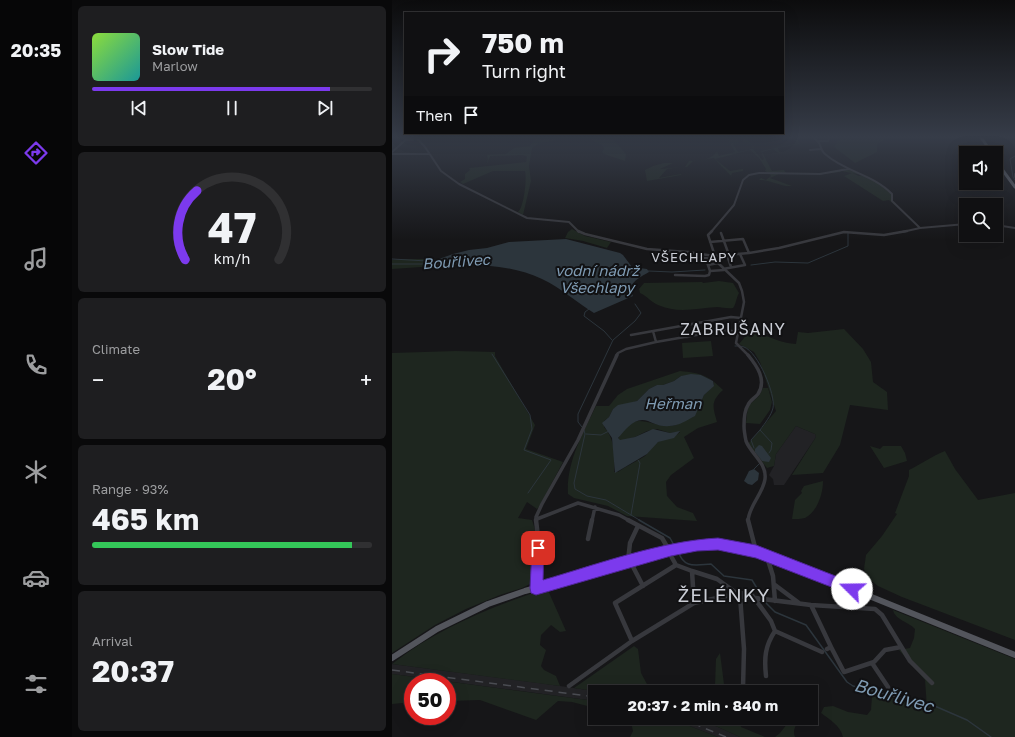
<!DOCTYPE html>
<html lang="en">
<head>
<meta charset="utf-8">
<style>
  :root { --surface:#101012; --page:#1e1e20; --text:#f1f3f6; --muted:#9c9d9f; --line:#303032; --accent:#7c3aed }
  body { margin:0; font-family:"Golos Text",sans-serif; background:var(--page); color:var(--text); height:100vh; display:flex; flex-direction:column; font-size:15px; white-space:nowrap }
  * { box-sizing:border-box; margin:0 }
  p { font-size:13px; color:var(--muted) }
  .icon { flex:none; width:22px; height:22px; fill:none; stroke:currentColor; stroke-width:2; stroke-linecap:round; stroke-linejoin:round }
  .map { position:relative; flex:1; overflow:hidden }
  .sheet { display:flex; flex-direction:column; gap:6px; padding:6px; background:#09090a; width:320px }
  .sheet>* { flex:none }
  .hud { position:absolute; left:12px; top:12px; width:380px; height:122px; border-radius:0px; box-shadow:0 4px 16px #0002,0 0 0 1px var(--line); background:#101012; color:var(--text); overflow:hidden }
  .tools { position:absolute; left:567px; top:146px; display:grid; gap:8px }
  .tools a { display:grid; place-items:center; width:44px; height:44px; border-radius:0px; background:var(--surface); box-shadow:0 4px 16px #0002,0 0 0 1px var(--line); font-size:20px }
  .speed { position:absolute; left:12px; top:673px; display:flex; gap:8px; font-size:20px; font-weight:700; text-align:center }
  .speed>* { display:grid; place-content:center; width:52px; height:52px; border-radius:50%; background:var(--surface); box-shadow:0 4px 16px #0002,0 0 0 1px var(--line); line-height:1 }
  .speed .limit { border:6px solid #d22; background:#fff; color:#111 }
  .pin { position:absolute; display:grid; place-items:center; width:34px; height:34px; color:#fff; margin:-17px; border-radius:8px; box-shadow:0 2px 6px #0006 }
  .me { position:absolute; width:44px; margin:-22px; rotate:292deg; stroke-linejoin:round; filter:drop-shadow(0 0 3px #0008) }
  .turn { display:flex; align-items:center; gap:14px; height:84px; padding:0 12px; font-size:18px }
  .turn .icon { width:52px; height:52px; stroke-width:2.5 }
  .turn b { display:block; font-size:28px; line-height:34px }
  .then { display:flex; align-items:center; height:38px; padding:0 12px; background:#0003; gap:8px; font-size:15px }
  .big { font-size:30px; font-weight:700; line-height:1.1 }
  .sheet .tile { flex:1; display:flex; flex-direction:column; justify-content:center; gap:6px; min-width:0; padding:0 14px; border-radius:6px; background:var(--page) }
  .sheet .dial { align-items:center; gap:0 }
  .dial svg { height:104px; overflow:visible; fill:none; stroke:var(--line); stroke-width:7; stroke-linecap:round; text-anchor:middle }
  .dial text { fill:var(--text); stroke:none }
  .song { display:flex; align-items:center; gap:12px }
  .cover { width:48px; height:48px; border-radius:6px; background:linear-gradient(135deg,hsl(90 70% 55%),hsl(180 70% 35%)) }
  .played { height:4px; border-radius:2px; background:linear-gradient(90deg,var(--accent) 85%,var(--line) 85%) }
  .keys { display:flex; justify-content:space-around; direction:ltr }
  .heat { display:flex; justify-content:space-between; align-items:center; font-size:22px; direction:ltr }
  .charge { height:6px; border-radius:3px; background:linear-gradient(90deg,#34c759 93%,var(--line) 0) }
  .trip { position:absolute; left:196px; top:685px; width:230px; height:40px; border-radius:0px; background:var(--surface); box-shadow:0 4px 16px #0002,0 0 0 1px var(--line); font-weight:700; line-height:40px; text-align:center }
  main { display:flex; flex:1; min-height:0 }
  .menu { display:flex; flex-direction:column; width:72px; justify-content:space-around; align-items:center; background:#060607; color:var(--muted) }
  .menu .icon { width:28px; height:28px }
  .menu .active { color:var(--accent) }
  .menu b { font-size:18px; color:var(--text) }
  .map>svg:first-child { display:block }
  .built { fill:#222225 }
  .green { fill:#1e261f; fill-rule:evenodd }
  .water { fill:#2c353c }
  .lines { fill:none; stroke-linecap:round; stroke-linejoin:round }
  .stream-far1 { stroke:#2c353c; stroke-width:1 }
  .stream { stroke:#2c353c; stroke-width:1.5 }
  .minor-far3 { stroke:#37383d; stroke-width:2 }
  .minor-far2 { stroke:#37383d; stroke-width:2.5 }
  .minor-far1 { stroke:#37383d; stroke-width:3.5 }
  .minor { stroke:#37383d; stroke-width:4.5 }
  .major { stroke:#53555c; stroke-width:6 }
  .highway { stroke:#63666e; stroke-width:3 }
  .rail { stroke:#4a4c52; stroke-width:1.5; stroke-dasharray:8 6; stroke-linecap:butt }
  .route { fill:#7c3aed; stroke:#51269a }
  .labels { text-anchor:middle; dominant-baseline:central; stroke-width:4; stroke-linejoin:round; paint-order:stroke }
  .far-quarter-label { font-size:13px; letter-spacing:1px; fill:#c9ccd4; stroke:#111113 }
  .water-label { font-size:15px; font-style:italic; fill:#7f9bb3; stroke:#111113 }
  .quarter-label { font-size:16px; letter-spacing:1px; fill:#c9ccd4; stroke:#111113 }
  .near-water-label { font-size:18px; font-style:italic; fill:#7f9bb3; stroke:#111113 }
  .near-quarter-label { font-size:19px; letter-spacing:1px; fill:#c9ccd4; stroke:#111113 }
</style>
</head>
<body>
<main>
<nav class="menu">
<b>20:35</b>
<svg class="icon active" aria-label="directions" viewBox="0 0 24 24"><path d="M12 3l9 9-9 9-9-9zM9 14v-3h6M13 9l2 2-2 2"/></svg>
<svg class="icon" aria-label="music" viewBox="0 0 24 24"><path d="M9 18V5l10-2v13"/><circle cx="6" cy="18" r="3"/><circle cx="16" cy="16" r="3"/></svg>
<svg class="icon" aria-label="phone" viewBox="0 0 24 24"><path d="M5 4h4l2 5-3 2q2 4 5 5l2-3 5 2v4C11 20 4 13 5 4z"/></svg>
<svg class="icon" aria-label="climate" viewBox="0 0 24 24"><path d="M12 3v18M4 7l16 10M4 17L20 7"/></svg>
<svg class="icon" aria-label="car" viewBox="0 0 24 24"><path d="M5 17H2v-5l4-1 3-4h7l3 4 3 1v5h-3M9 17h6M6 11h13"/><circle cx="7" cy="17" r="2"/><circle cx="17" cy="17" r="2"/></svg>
<svg class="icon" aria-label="filters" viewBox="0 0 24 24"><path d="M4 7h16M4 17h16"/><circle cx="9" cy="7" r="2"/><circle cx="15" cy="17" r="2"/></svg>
</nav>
<section class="sheet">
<div class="tile">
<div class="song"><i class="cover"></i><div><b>Slow Tide</b><p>Marlow</p></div></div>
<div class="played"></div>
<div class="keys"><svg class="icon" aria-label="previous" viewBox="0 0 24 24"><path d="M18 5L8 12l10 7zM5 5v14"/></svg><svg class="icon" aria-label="pause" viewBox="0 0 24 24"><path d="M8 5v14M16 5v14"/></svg><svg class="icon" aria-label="next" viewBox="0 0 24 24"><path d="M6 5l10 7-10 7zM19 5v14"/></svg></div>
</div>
<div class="tile dial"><svg viewBox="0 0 100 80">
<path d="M14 69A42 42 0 1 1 86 69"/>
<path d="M14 69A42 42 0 0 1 23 16" stroke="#7c3aed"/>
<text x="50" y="56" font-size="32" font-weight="700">47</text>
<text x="50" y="72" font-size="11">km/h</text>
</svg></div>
<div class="tile"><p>Climate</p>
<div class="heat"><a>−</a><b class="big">20°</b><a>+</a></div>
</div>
<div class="tile"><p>Range · 93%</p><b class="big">465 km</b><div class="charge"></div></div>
<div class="tile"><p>Arrival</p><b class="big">20:37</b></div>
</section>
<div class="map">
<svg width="623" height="737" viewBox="0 0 623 737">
  <rect width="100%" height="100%" fill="#161618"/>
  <!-- built -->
  <path class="built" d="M404 426 423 434 424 437 392 485H382L381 479 377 475 382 466 384 454Z
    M0 664 147 683 210 692H203V701L31 678 0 674Z
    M277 718H306L348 737H326Z"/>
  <!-- green -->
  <path class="green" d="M139 136H185L148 143 140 148 137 166 139 181 131 215 126 212C132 207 135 179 133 171H101L71 184 68 182 73 179V174L78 170 77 168 134 162 135 156 130 155 98 156 94 166 96 159 95 155 67 156 114 154 122 148 138 146 141 142Z
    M191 136H218L234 154 233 161 212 154 210 152 212 149 210 145Z
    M334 136H343L347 143 341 144 346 152 361 149C361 144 356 142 352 143L349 136H351L362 147 361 149 370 160 372 159 369 151 406 143 400 139 369 144 397 138 395 136H403L408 144 386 148 388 154 381 149 370 152 380 171 392 170 394 173 427 174 451 169 446 167 453 169 448 171 449 172 431 174H387L378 178 400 186C388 187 378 179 367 180L369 178 374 180 379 176 377 173 373 171 374 169 367 158 358 150 323 159 338 171 356 168 351 169V171L340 173 339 176 344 180C341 178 323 160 322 158L301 161 295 167H293L297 161C307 160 319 161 325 151L327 156 343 152Z
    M449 136H497V137L485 144V152L463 163 442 147Z
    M272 163H281L268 169 291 167 275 169 267 178 289 174V175L255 181 253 170 261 166Z
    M457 169C471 175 492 181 500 196L499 202 526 227 497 200 491 201 452 176 460 173 467 176 470 175 449 171Z
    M180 229 193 236 219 242 215 248 191 241 173 238 176 232Z
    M11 259H44L45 261H56L46 262 41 265 44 266 0 269V260Z
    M327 281 341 283 347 293C344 298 344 305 341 308 335 309 330 307 325 307 305 308 286 314 266 305 259 302 255 296 248 293L247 289 252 283 310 282 311 283Z
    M452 329 471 349 479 362 481 382 495 392 496 410 458 405 448 445 431 473 400 475 424 437 423 434 404 426 384 454 382 466 375 468 356 444 384 411 368 362 362 352 347 344 357 332C375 334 386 343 404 344L406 332 416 333Z
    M319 341 321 356 291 358 290 343Z
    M64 351 103 352V356L143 425 134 449 171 462 147 507 145 509 135 502 126 518 140 520 144 533 142 572 138 584 130 588 108 595 74 609 43 625 0 653V353Z
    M288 371C309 373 316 375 331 390 318 402 321 407 325 422L306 428 292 437 302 458 279 475 274 482 275 496 285 507 301 513 305 521 235 516 216 506 182 498 176 494C174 463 191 433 204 406H217L226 395 235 389ZM309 375 321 381 322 385 312 395 305 410 284 425C261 431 241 405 226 439L229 441 243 437 255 431 265 429 278 433 288 432C280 440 274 437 266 442 260 445 258 452 253 456 244 462 234 466 226 472H222C223 456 223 439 212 427V421L217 417 221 409 245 401 257 389 265 385H271L282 381 289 376Z
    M371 388H376L380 402 378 410 368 424 354 423 356 406 367 396Z
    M478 446 488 449 491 446H509L513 453 515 461 492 468Z
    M553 451 563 469 586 500 623 493V640L510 597 486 586 477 579 472 569 474 555 490 536 505 514 503 513 517 476V470C529 464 540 456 553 451Z
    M431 481C431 493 426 511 413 518 410 519 404 519 400 519L403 500 410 493 409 491 412 486Z
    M155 588 174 631 168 632 159 625 149 635 148 645 154 650 149 666 152 670 164 676 168 686 0 664C46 628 100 607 155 588Z
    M501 610 623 659V737H451C448 725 438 720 429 713L432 707 441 706 456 712 475 715 479 710 480 696 500 698 535 708 533 680 507 650 518 648 522 638 523 629C517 622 503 620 501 610Z
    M242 646 246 649 249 673 256 686 274 692H210L182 688Z
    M328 653 333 692H280L298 689H320L323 686 324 659Z
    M0 674 203 701V708L180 702 166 701 144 720 88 700 55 701V682H21V702L0 704Z
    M238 718H277L326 737H238L241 731Z
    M306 718H347L349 727 373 737H348Z
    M408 718 409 720C404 723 400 731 403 737H383L388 733 399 719Z"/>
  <!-- water -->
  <path class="water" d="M174 239 228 253 231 255 240 267 255 269 257 272C249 277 242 279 238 289L241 296 202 313C184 302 169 288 150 279 118 264 78 263 44 266L40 264 56 261 44 260 61 254 77 250 95 248 117 242Z
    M299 374 309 375 321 381 322 386 312 395 303 416C295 420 287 426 277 426 269 427 263 424 256 421 243 416 234 429 226 438L228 440 243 437 261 429 278 433 288 431 282 438 266 442 255 454 223 473 220 438 210 423 217 417 221 409 226 405 245 401 257 389 265 385H271L282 381 289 376Z
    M367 445 370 446 379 458 377 462 370 461 363 452V449Z
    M362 469 367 473 366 480 360 485 356 484 352 481 357 471Z"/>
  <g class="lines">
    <!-- stream-far1 -->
    <path class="stream-far1" d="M623 156 618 159 621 177 623 180
      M0 259 35 261 45 260
      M0 264H41
      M359 265 383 262 416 263 456 246V233
      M256 271 280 272 313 270
      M197 309 193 312 192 316 212 331 220 340
      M343 346C346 346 350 346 352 347 366 352 384 395 381 408 379 416 373 423 368 430L380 443 379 450 377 453
      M100 354 138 415 140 429 132 450 159 460 136 493
      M190 427 186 422V414L221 340 243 321 249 313 243 304
      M192 430 193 434 182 483 183 489 195 496 214 500 249 521
      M194 434 209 435 217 431
      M362 448 359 440 368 430
      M362 469 368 463
      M239 515 248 463 246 460"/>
    <!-- stream -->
    <path class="stream" d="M247 520 278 538 283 547
      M286 551C292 569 303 565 319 564L332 576 360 580 371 598
      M372 601 383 612 414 625 455 682 461 686 545 707 575 720 599 737"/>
    <!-- minor-far3 -->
    <path class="minor-far3" d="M23 136 33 147 49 171 67 184 135 218 177 222 187 232
      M420 136C422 138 425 140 427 143 429 146 429 151 433 154 453 172 481 174 500 194V201L528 228
      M14 140H21L17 137
      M425 141H436L438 136
      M418 150 429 149
      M0 152 18 136
      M0 154H37
      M623 174V177
      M604 225 623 228
      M319 232 342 205 351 180 357 175 367 173 428 174 456 169
      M510 232 528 228 574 224"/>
    <!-- minor-far2 -->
    <path class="minor-far2" d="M186 231 193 234 255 249 296 252 322 256 357 253 387 248 452 232 492 235 515 231
      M320 231 316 235 325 262 347 283 350 291 352 302 344 343 357 356
      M329 233 337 255
      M318 242 351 239 357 253
      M274 253 284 252
      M306 255 311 258 323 259
      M335 255 339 267
      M265 258 274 257
      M313 258 316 265 326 263
      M272 260 274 252
      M316 265 318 271 332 270
      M331 269 353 265 348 254
      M283 275 313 276 317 275 318 271
      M292 325 295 337
      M346 329 380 333V328
      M261 331 264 342
      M239 335 339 317 349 318
      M224 356 226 353 234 349 264 342 333 330 346 332"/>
    <!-- minor-far1 -->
    <path class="minor-far1" d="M145 519 186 503 227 515 238 521
      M144 521V517L150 504 186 440 225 355
      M200 521 203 507
      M356 521C357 505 371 494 373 479 375 463 359 454 354 441 353 436 352 431 352 426 352 419 352 411 356 405 358 400 363 398 366 394 375 380 365 366 356 355"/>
    <!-- minor -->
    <path class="minor" d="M236 520 270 538 277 550
      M356 520 364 551
      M196 539 200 520
      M279 556 284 565
      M375 557 381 576 383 601
      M236 561 238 543 246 526
      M238 561 251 586
      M300 571 325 579 343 592 360 595 379 621 383 631 430 652
      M383 585 407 603
      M144 588 146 537 144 520
      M348 596 352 649 351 688
      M419 605 439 647
      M240 641 223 603 284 565 300 571 302 603
      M435 649 439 647 452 672 482 662 493 650 509 647
      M480 663 496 687
      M374 676C372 658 373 646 383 631
      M177 686 240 641 302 603 339 595 419 605 483 609 490 615 518 661 540 683"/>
    <!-- major -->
    <path class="major" d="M0 658 45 629 96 604 133 591 279 550 295 547 324 545 364 552 393 562 623 655"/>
    <!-- highway -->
    <path class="highway" d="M588 136 600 153
      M604 161 623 187"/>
    <!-- rail -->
    <path class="rail" d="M0 670 203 697
      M288 718 334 737"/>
  </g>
  <!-- sky -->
  <linearGradient id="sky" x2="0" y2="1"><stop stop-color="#0c0c0d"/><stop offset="0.57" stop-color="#363c48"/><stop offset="1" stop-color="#363c48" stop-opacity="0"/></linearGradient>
  <rect width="623" height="240" fill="url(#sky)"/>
  <!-- route -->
  <path class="route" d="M326 538 364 545 464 584 466 589 464 593 460 595 364 558 326 550 305 551 279 556 144 595 139 593 138 588 140 548 141 544 146 542 150 544 152 548 151 580C206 564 269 541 326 538Z"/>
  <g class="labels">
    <!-- far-quarter labels -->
    <g class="far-quarter-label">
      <text x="302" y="257">VŠECHLAPY</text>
    </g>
    <!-- water labels -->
    <g class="water-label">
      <text transform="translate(64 261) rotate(-4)">Bouřlivec</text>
      <text x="205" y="270">vodní nádrž<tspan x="205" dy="17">Všechlapy</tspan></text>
      <text x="281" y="403">Heřman</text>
    </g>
    <!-- quarter labels -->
    <g class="quarter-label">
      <text x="341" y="329">ZABRUŠANY</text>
    </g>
    <!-- near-water labels -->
    <g class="near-water-label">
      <text transform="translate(502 695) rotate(16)">Bouřlivec</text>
    </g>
    <!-- near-quarter labels -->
    <g class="near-quarter-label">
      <text x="332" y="594">ŽELÉNKY</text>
    </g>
  </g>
</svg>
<div class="tools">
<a><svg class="icon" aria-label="sound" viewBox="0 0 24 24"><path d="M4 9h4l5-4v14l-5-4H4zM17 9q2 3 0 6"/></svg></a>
<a><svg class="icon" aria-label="search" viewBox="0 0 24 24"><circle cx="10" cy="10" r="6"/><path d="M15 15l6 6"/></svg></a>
</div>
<div class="speed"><div class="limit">50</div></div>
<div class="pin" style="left:146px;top:548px;background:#d93025"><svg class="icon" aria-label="arrive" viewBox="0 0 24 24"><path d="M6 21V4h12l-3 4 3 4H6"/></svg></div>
<svg class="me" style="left:460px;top:589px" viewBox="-20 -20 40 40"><circle r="19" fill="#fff"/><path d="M0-13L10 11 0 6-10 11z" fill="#7c3aed"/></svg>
<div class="trip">20:37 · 2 min · 840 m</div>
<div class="hud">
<div class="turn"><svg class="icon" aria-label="right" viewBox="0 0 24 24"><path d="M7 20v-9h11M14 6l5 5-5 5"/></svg><div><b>750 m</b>Turn right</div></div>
<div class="then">Then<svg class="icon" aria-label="arrive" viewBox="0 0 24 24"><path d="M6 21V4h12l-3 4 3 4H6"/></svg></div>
</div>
</div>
</main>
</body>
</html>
